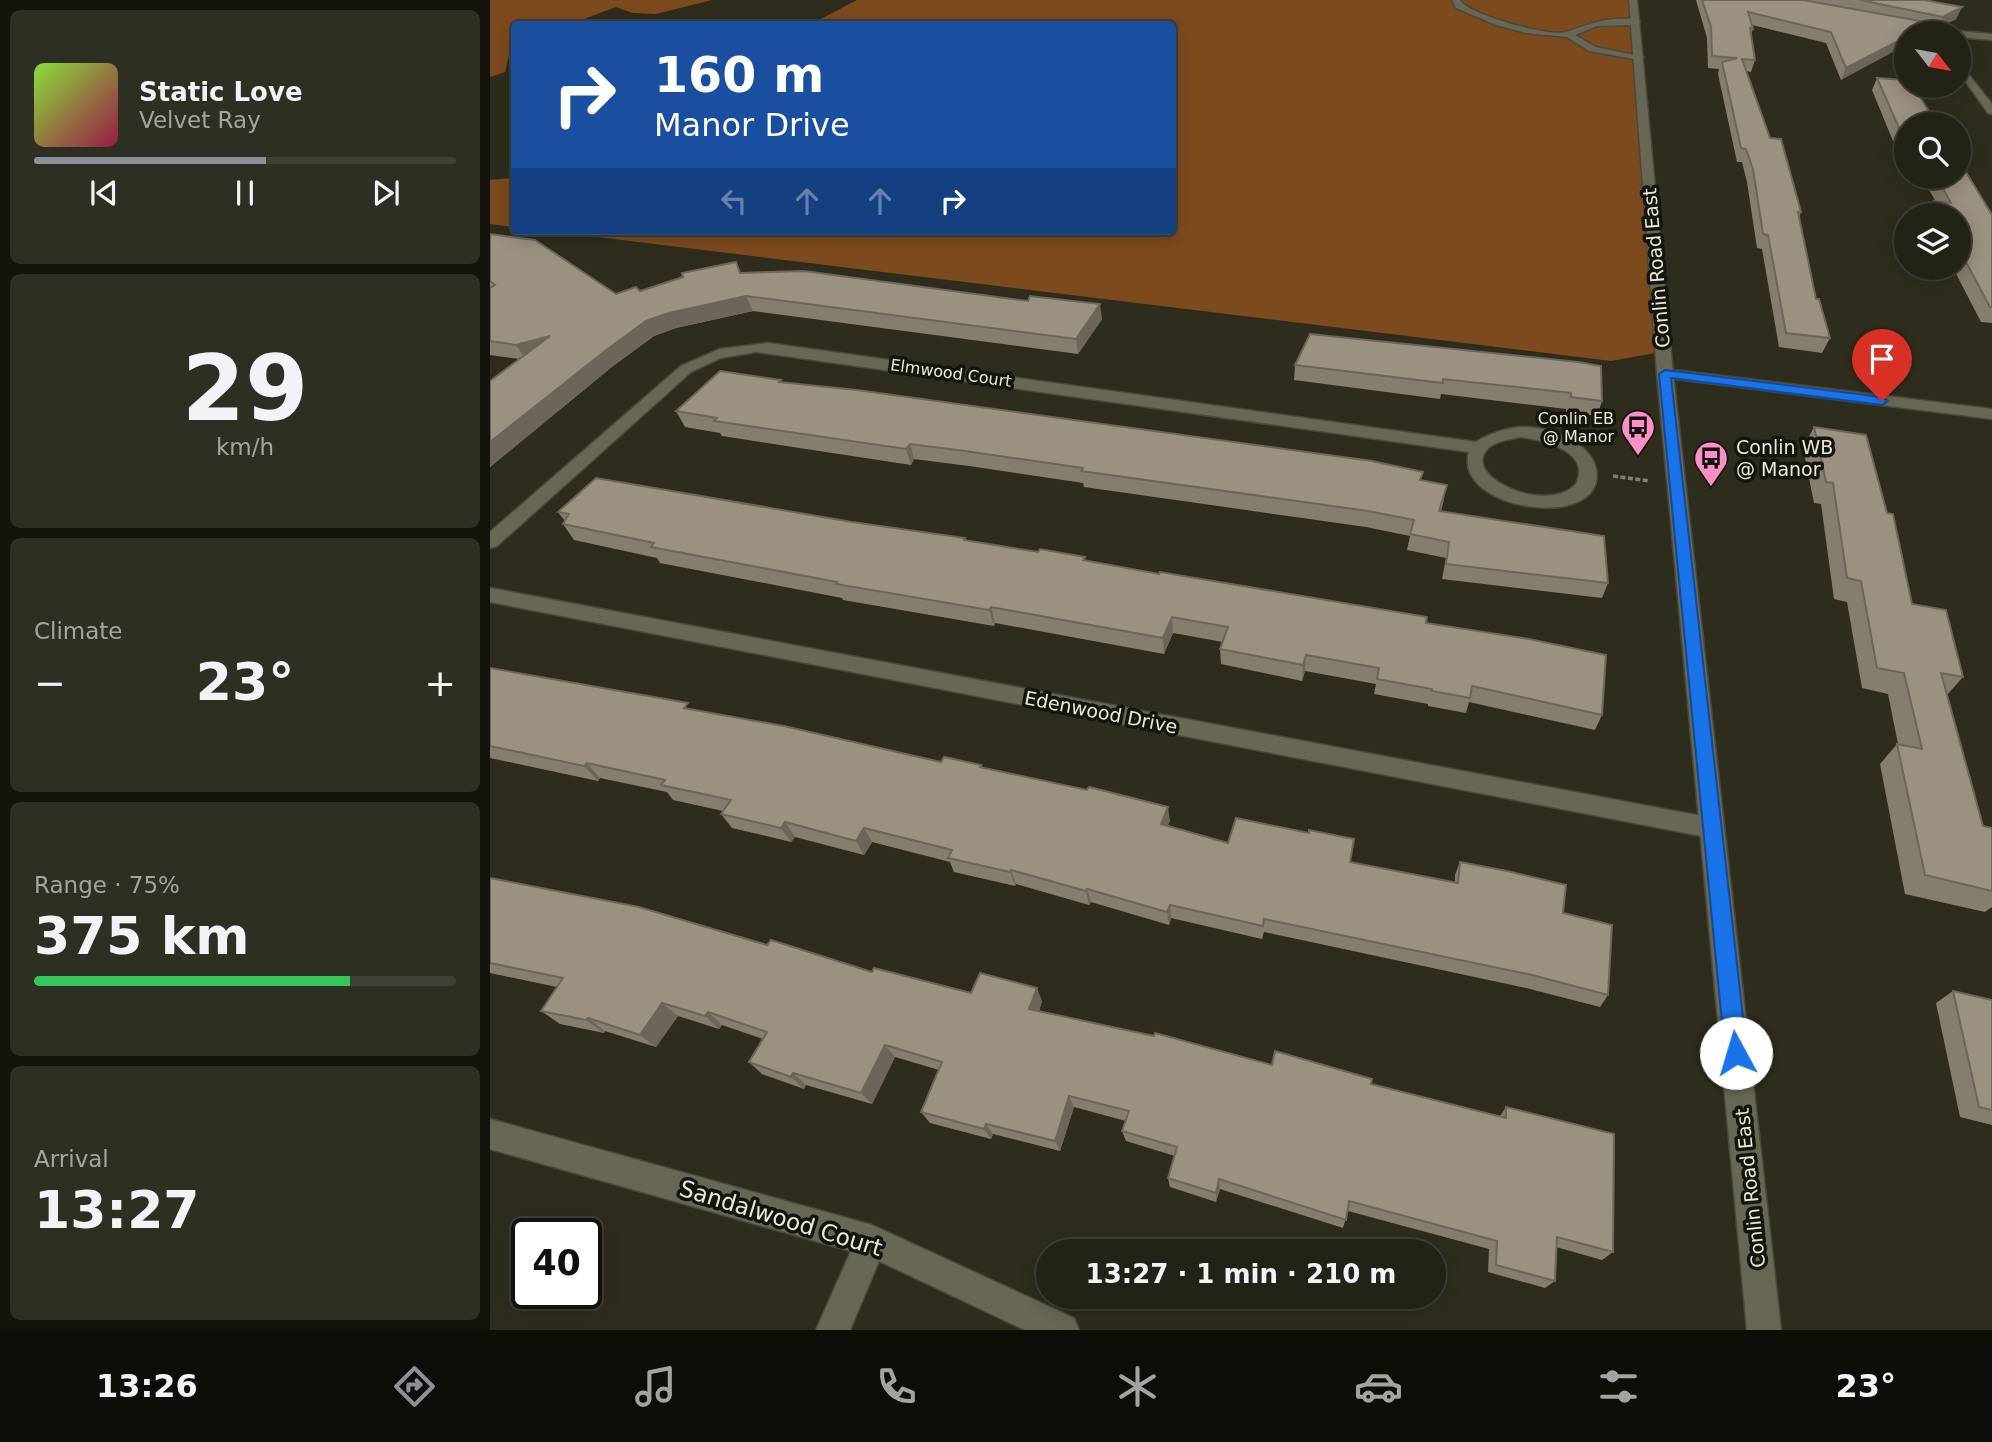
<!DOCTYPE html>
<html lang="en">
<head>
<meta charset="utf-8">
<style>
  :root { --surface:#222216; --page:#2e2f23; --text:#f1f3f6; --muted:#a2a4a1; --line:#3f3f35; --accent:#8c9099 }
  body { margin:0; font-family:"DejaVu Sans",sans-serif; background:var(--page); color:var(--text); height:100vh; display:flex; flex-direction:column; font-size:26px; white-space:nowrap }
  * { box-sizing:border-box; margin:0 }
  p { font-size:23px; color:var(--muted) }
  .icon { flex:none; width:38px; height:38px; fill:none; stroke:currentColor; stroke-width:2; stroke-linecap:round; stroke-linejoin:round }
  .map { position:relative; flex:1; overflow:hidden }
  .drawer { display:flex; flex-direction:column; gap:10px; padding:10px; background:#13130c; width:490px }
  .drawer>* { flex:none }
  .top-card { position:absolute; left:21px; top:21px; width:665px; height:214px; border-radius:7px; box-shadow:0 4px 18px #0003,0 0 0 2px var(--line); background:#1a4fa0; color:#fff; overflow:hidden }
  .needle { width:46px; rotate:121deg }
  .buttons { position:absolute; left:1404px; top:21px; display:grid; gap:14px }
  .buttons a { display:grid; place-items:center; width:77px; height:77px; border-radius:50%; background:var(--surface); box-shadow:0 4px 18px #0003,0 0 0 2px var(--line); font-size:35px }
  .speed { position:absolute; left:21px; top:1218px; display:flex; gap:14px; font-size:35px; font-weight:700; text-align:center }
  .speed>* { display:grid; place-content:center; width:91px; height:91px; border-radius:50%; background:var(--surface); box-shadow:0 4px 18px #0003,0 0 0 2px var(--line); line-height:1 }
  .speed .limit { border:4px solid #111; border-radius:10px; background:#fff; color:#111 }
  .pin { position:absolute; display:grid; place-items:center; width:60px; height:60px; color:#fff; margin:-72px -30px; border-radius:50% 50% 50% 0; rotate:-45deg; box-shadow:0 0 7px #0007 }
  .pin .icon { rotate:45deg }
  .me { position:absolute; width:77px; margin:-38px; rotate:354deg; stroke-linejoin:round; filter:drop-shadow(0 0 5px #0008) }
  .turn { display:flex; align-items:center; gap:24px; height:147px; padding:0 28px; font-size:32px }
  .turn .icon { width:91px; height:91px; stroke-width:2.5 }
  .turn b { display:block; font-size:49px; line-height:60px }
  .lanes { display:flex; align-items:center; height:66px; padding:0 28px; background:#0003; justify-content:center; gap:35px; direction:ltr }
  .lanes .off { opacity:.35 }
  .big { font-size:52px; font-weight:800; line-height:1.1 }
  .drawer .widget { flex:1; display:flex; flex-direction:column; justify-content:center; gap:10px; min-width:0; padding:0 24px; border-radius:10px; background:var(--page) }
  .drawer .dial { align-items:center; gap:0 }
  .dial b { font-size:91px; line-height:1 }
  .song { display:flex; align-items:center; gap:21px }
  .cover { width:84px; height:84px; border-radius:10px; background:linear-gradient(135deg,hsl(90 70% 55%),hsl(340 70% 35%)) }
  .played { height:7px; border-radius:4px; background:linear-gradient(90deg,var(--accent) 55%,var(--line) 55%) }
  .keys { display:flex; justify-content:space-around; direction:ltr }
  .heat { display:flex; justify-content:space-between; align-items:center; font-size:38px; direction:ltr }
  .charge { height:10px; border-radius:5px; background:linear-gradient(90deg,#34c759 75%,var(--line) 0) }
  .trip { position:absolute; left:546px; top:1239px; width:410px; height:70px; border-radius:35px; background:var(--surface); box-shadow:0 4px 18px #0003,0 0 0 2px var(--line); font-weight:800; line-height:70px; text-align:center }
  .menu { display:flex; height:112px; justify-content:space-around; align-items:center; background:#0e0e09; color:var(--muted) }
  .menu .icon { width:49px; height:49px }
  .menu .on { color:var(--accent) }
  .menu b { font-size:32px; color:var(--text) }
  main { display:flex; flex:1; min-height:0 }
  .map>svg:first-child { display:block }
  .forest { fill:#7d4a1e }
  .lines { fill:none; stroke-linecap:round; stroke-linejoin:round }
  .service-casing { stroke:#49483a; stroke-width:3 }
  .minor-casing { stroke:#49483a; stroke-width:3 }
  .tertiary-casing { stroke:#49483a; stroke-width:3 }
  .path { stroke:#807f72; stroke-width:3.5; stroke-dasharray:5 2.5; stroke-linecap:butt }
  .service { fill:#686755; fill-rule:evenodd }
  .minor { fill:#686755; fill-rule:evenodd }
  .tertiary { fill:#686755; fill-rule:evenodd }
  .wall { fill:#857d6e }
  .shaded-wall { fill:#6c665a }
  .building { fill:#9b9180; stroke:#6c665a; stroke-width:2 }
  .route { fill:#1a73e8; stroke:#114b97; stroke-width:2 }
  .labels { text-anchor:middle; dominant-baseline:central; stroke-width:7; stroke-linejoin:round; paint-order:stroke }
  .far-street-label { font-size:16px; fill:#e9e8de; stroke:#15150e }
  .far-poi-label { font-size:16px; fill:#e9e8de; stroke:#15150e; text-anchor:end }
  .street-label { font-size:19px; fill:#e9e8de; stroke:#15150e }
  .poi-label { font-size:19px; fill:#e9e8de; stroke:#15150e; text-anchor:start }
  .near-street-label { font-size:23px; fill:#e9e8de; stroke:#15150e }
</style>
</head>
<body>
<main>
<section class="drawer">
<div class="widget">
<div class="song"><i class="cover"></i><div><b>Static Love</b><p>Velvet Ray</p></div></div>
<div class="played"></div>
<div class="keys"><svg class="icon" aria-label="previous" viewBox="0 0 24 24"><path d="M18 5L8 12l10 7zM5 5v14"/></svg><svg class="icon" aria-label="pause" viewBox="0 0 24 24"><path d="M8 5v14M16 5v14"/></svg><svg class="icon" aria-label="next" viewBox="0 0 24 24"><path d="M6 5l10 7-10 7zM19 5v14"/></svg></div>
</div>
<div class="widget dial"><b>29</b><p>km/h</p></div>
<div class="widget"><p>Climate</p>
<div class="heat"><a>−</a><b class="big">23°</b><a>+</a></div>
</div>
<div class="widget"><p>Range · 75%</p><b class="big">375 km</b><div class="charge"></div></div>
<div class="widget"><p>Arrival</p><b class="big">13:27</b></div>
</section>
<div class="map">
<svg width="1502" height="1330" viewBox="0 0 1502 1330">
  <rect width="100%" height="100%" fill="#2e2d1d"/>
  <!-- forest -->
  <path class="forest" d="M0 0H222L166 14 142 13 126 7 81 24H24V46L21 47 15 72 0 77Z
    M367 0H1144L1171 352 1121 361 58 231H682V24H321Z
    M24 178V227L0 224V180Z"/>
  <g class="lines">
    <!-- service casing -->
    <g class="service-casing">
      <path id="service" d="M962 0H970C979 15 1060 37 1076 32 1104 23 1117 16 1149 20L1150 22 1146 25 1107 26 1085 35 1106 47 1154 57 1149 60 1099 51 1077 37 1036 33 1006 25 966 8Z"/>
    </g>
    <!-- minor casing -->
    <g class="minor-casing">
      <path id="minor" d="M1411 24 1454 30 1458 33 1408 29 1407 27Z
        M1468 31 1502 34V40L1468 37V33H1464Z
        M1468 61 1502 104V114L1498 113 1468 71Z
        M278 343 986 442C998 434 1016 428 1031 427 1056 426 1100 440 1106 469 1118 532 962 512 979 452L266 352 231 358 201 372 7 546 0 548V532L191 366 230 349ZM1030 437C1053 440 1102 451 1086 484 1058 514 977 480 995 452 1002 441 1019 440 1030 437Z
        M1175 369 1502 409V419L1170 377 1167 374 1170 371Z
        M0 588 1222 818 1231 821 1234 828 1231 835 1222 838 0 602Z
        M0 1119 382 1225 584 1318 589 1330H535L389 1261 360 1330H326L361 1251 0 1149Z"/>
    </g>
    <!-- tertiary casing -->
    <g class="tertiary-casing">
      <path id="tertiary" d="M1139 0H1147L1183 374 1291 1330H1257L1167 374Z"/>
    </g>
    <!-- path -->
    <path class="path" d="M1123 476 1160 481"/>
    <!-- service -->
    <use href="#service" class="service"/>
    <!-- minor -->
    <use href="#minor" class="minor"/>
    <!-- tertiary -->
    <use href="#tertiary" class="tertiary"/>
  </g>
  <!-- wall -->
  <path class="wall" d="M1206 0H1434L1472 7 1466 19 1448 28 1440 27 1437 33H1416L1351 80 1336 43 1262 25 1263 29 1261 35 1265 60 1261 72 1256 71 1280 138 1311 212 1309 218 1326 299 1340 338 1332 353 1289 347 1272 249 1267 248 1257 182 1252 162H1247L1228 74 1229 69 1218 68 1217 38Z
    M1387 78 1416 124V142L1403 141 1382 90Z
    M1432 177H1468L1502 215V323L1491 322 1463 268H1468V215H1437L1444 201 1446 202Z
    M0 234 126 294 150 291 251 273 612 319 588 354 263 311 186 328 164 336 123 366 0 467V381L29 359 0 355Z
    M820 334 1112 401 1107 416 1076 412V409L951 394 950 399 804 380 805 365Z
    M292 382 932 480 954 500 951 511 1118 583 1112 598 952 579 956 558 917 550 920 536 876 527 594 487 593 483 479 466 424 459 421 465 232 436 230 433 195 427 186 411Z
    M1324 427 1422 604 1473 677 1457 695 1493 826 1502 828V907L1495 912 1415 894 1390 764 1407 744H1408L1398 694 1372 688 1357 602 1344 599 1331 504 1324 503 1313 448Z
    M68 512 476 541 595 561 936 623 1112 715 1105 730 979 702 976 713 938 706V704L884 694 886 684 815 671 812 681 731 664 730 649 733 642 683 633 674 654 505 623 504 626 353 600 352 598 170 563 167 558 84 540 73 524 75 521Z
    M0 668 451 762 491 765 492 768 680 821 677 826 738 843 860 862 965 882V875L970 862 1073 913 1118 995 1110 1007 1036 988 774 932 772 939 681 918 679 925 601 902 599 905 526 884 525 886 464 872 460 862 382 842 374 855 305 837 301 842 242 828 231 814 233 811 183 800 177 792 110 778 108 781 0 758Z
    M0 878 277 945 382 972 481 993 552 1001 549 1011 782 1065 881 1084 1010 1116 1016 1107 1123 1252 1112 1260 1066 1247 1065 1281 1055 1288 998 1272 999 1249 858 1211 853 1228 730 1189 726 1202 680 1187 678 1178 685 1156 636 1141 632 1131 636 1121 584 1107 570 1151 503 1134 501 1139 440 1123 431 1112 449 1070 405 1057 382 1104 316 1085 314 1089 272 1074 259 1062 273 1039 232 1025 229 1029 188 1016 166 1047 115 1031 114 1033 70 1024 51 1011 67 987 0 973Z
    M1463 991 1502 1000V1125L1470 1117 1446 1003Z"/>
  <!-- shaded-wall -->
  <path class="shaded-wall" d="M1472 7 1466 19 1448 28 1453 17Z
    M1441 23 1437 33H1423Z
    M1416 37V45L1351 80 1356 68Z
    M256 296 263 311 186 328 164 336 123 366 0 467V442L115 351 156 321 179 313Z
    M610 304 612 319 588 354 586 339Z
    M60 336 36 360 26 345Z
    M420 444 424 459 421 465 416 449Z
    M501 607 505 623 504 626 499 610Z
    M682 617 683 633 674 654 673 638Z
    M816 655 815 671 812 681 813 665Z
    M97 763 110 778 108 781 94 766Z
    M678 807 680 821 672 838 671 824Z
    M295 822 305 837 301 842 291 828Z
    M374 828 382 842 374 855 366 841Z
    M521 870 526 884 525 886 520 872Z
    M597 889 601 902 599 905 596 891Z
    M680 905 681 918 679 925 677 912Z
    M547 988 552 1001 545 1022 539 1009Z
    M172 1003 188 1016 166 1047 150 1035Z
    M218 1012 232 1025 229 1029 215 1016Z
    M98 1018 115 1031 114 1033 96 1020Z
    M395 1045 405 1057 382 1104 371 1093Z
    M303 1073 316 1085 314 1089 301 1077Z
    M579 1096 584 1107 570 1151 565 1141Z
    M496 1124 503 1134 501 1139 494 1129Z
    M729 1179 730 1189 726 1202V1193Z"/>
  <!-- building -->
  <path class="building" d="M1212 0H1313L1441 23 1423 33H1416V37L1356 68 1341 32 1258 12 1263 29 1260 28 1265 60 1252 59 1280 138 1291 139 1311 212H1308L1326 299H1329L1340 338 1296 333 1278 235 1273 234 1263 169 1256 149 1251 148 1232 62 1247 58 1222 56 1221 27Z
    M1370 0H1434L1472 7 1453 17Z
    M1387 78 1416 80V86H1423L1447 124H1416V129L1409 128Z
    M1468 159 1502 215V307H1500L1468 247V215H1451L1444 201 1461 203 1447 177H1468Z
    M0 234 45 240 126 294 146 287 150 291 193 277 192 273 246 262 250 273 314 271 538 301 540 296 610 304 586 339 256 296 179 313 156 321 115 351 0 442V381L60 336 26 345 0 341V288L5 285 0 281Z
    M820 334 1088 362 1111 366 1112 401 1081 397V393L953 379V383L805 365Z
    M230 371 291 380 289 382 367 390 882 461 933 472 930 480 957 485 949 511 1114 536 1118 583 956 564 959 542 920 534 924 520 878 511 591 471 593 468 475 451 420 444 416 449 224 421 227 418 186 411Z
    M1324 427 1376 435 1397 513 1403 514 1422 604 1456 610 1473 677 1451 673 1493 826 1502 828V891L1435 875 1407 744 1432 749 1414 673 1387 668 1371 581 1357 578 1343 483 1336 482Z
    M106 478 362 522 475 538 474 540 548 552 550 549 595 557 593 560 669 574 670 572 937 617 936 623 1039 639 1116 655 1112 715 982 686 980 698 942 691V689L887 679 889 668 816 655 813 665 730 649 738 627 682 617 673 638 501 607 499 610 346 584 347 582 161 547 164 543 73 524 79 514 68 512Z
    M0 668 198 703 194 708 294 726 451 762 454 757 491 765 490 767 597 790 599 787 678 807 671 824 738 843 746 818 819 833V830L864 839 860 862 968 883 970 862 1017 871 1076 885 1073 913 1122 925 1118 995 1042 975 774 919 773 926 680 905 677 912 597 889 596 891 521 870 520 872 458 858 462 850 374 828 366 841 295 822 291 828 231 814 241 800 171 785 175 780 97 763 94 766 0 746Z
    M0 878 149 907 277 945 281 940 382 972 384 968 481 993 490 973 547 988 539 1009 664 1036 665 1033 782 1065 785 1051 882 1079 881 1084 1016 1118V1107L1124 1134 1123 1252 1067 1237 1065 1281 1006 1265 1007 1241 859 1201 856 1220 729 1179 726 1193 678 1178 687 1147 632 1131 639 1111 579 1096 565 1141 496 1124 494 1129 431 1112 452 1062 395 1045 371 1093 303 1073 301 1077 259 1062 277 1032 218 1012 215 1016 172 1003 150 1035 98 1018 96 1020 51 1011 73 978 0 963Z
    M1463 991 1502 1000V1110L1489 1107Z"/>
  <!-- route -->
  <path class="route" d="M1175 370 1392 397 1398 401 1392 405 1181 378 1257 1053 1253 1061 1246 1064 1238 1061 1235 1053 1169 374Z"/>
  <!-- icons -->
  <defs>
    <g id="bus-pin" transform="scale(1.75)"><path d="M0 17L-7.5 6A9.5 9.5 0 1 1 7.5 6Z" fill="#fc8fc3" stroke="#15150e"/><path d="M-5-6H5V4H4V6H2V4H-2V6H-4V4H-5ZM-3.5-4V0h7V-4ZM-3.5 1.2v1.5H-2V1.2ZM2 1.2v1.5H3.5V1.2Z" fill="#111"/></g>
  </defs>
  <g fill-rule="evenodd">
    <use href="#bus-pin" x="1148" y="427"/>
    <use href="#bus-pin" x="1221" y="458"/>
  </g>
  <g class="labels">
    <!-- far-street labels -->
    <g class="far-street-label">
      <text transform="translate(461 373) rotate(8)">Elmwood Court</text>
    </g>
    <!-- far-poi labels -->
    <g class="far-poi-label">
      <text x="1124" y="418">Conlin EB<tspan x="1124" dy="18">@ Manor</tspan></text>
    </g>
    <!-- street labels -->
    <g class="street-label">
      <text transform="translate(1166 268) rotate(-95)">Conlin Road East</text>
      <text transform="translate(611 712) rotate(11)">Edenwood Drive</text>
      <text transform="translate(1260 1188) rotate(-96)">Conlin Road East</text>
    </g>
    <!-- poi labels -->
    <g class="poi-label">
      <text x="1246" y="447">Conlin WB<tspan x="1246" dy="22">@ Manor</tspan></text>
    </g>
    <!-- near-street labels -->
    <g class="near-street-label">
      <text transform="translate(291 1218) rotate(17)">Sandalwood Court</text>
    </g>
  </g>
</svg>
<div class="buttons">
<a><svg class="needle" viewBox="-14 -14 28 28"><path d="M0-13l5 13h-10z" fill="#e53935"/><path d="M0 13l5-13h-10z" fill="#a2a4a1"/></svg></a>
<a><svg class="icon" aria-label="search" viewBox="0 0 24 24"><circle cx="10" cy="10" r="6"/><path d="M15 15l6 6"/></svg></a>
<a><svg class="icon" aria-label="layers" viewBox="0 0 24 24"><path d="M12 4l9 5-9 5-9-5zM3 14l9 5 9-5"/></svg></a>
</div>
<div class="speed"><div class="limit">40</div></div>
<div class="pin" style="left:1392px;top:401px;background:#d93025"><svg class="icon" aria-label="arrive" viewBox="0 0 24 24"><path d="M6 21V4h12l-3 4 3 4H6"/></svg></div>
<svg class="me" style="left:1246px;top:1053px" viewBox="-20 -20 40 40"><circle r="19" fill="#fff"/><path d="M0-13L10 11 0 6-10 11z" fill="#1a73e8"/></svg>
<div class="trip">13:27 · 1 min · 210 m</div>
<div class="top-card">
<div class="turn"><svg class="icon" aria-label="right" viewBox="0 0 24 24"><path d="M7 20v-9h11M14 6l5 5-5 5"/></svg><div><b>160 m</b>Manor Drive</div></div>
<div class="lanes"><svg class="icon off" aria-label="left" viewBox="0 0 24 24"><path d="M17 20v-9H6M10 6l-5 5 5 5"/></svg><svg class="icon off" aria-label="ahead" viewBox="0 0 24 24"><path d="M12 20V5M6 11l6-6 6 6"/></svg><svg class="icon off" aria-label="ahead" viewBox="0 0 24 24"><path d="M12 20V5M6 11l6-6 6 6"/></svg><svg class="icon" aria-label="right" viewBox="0 0 24 24"><path d="M7 20v-9h11M14 6l5 5-5 5"/></svg></div>
</div>
</div>
</main>
<nav class="menu">
<b>13:26</b>
<svg class="icon on" aria-label="directions" viewBox="0 0 24 24"><path d="M12 3l9 9-9 9-9-9zM9 14v-3h6M13 9l2 2-2 2"/></svg>
<svg class="icon" aria-label="music" viewBox="0 0 24 24"><path d="M9 18V5l10-2v13"/><circle cx="6" cy="18" r="3"/><circle cx="16" cy="16" r="3"/></svg>
<svg class="icon" aria-label="phone" viewBox="0 0 24 24"><path d="M5 4h4l2 5-3 2q2 4 5 5l2-3 5 2v4C11 20 4 13 5 4z"/></svg>
<svg class="icon" aria-label="climate" viewBox="0 0 24 24"><path d="M12 3v18M4 7l16 10M4 17L20 7"/></svg>
<svg class="icon" aria-label="car" viewBox="0 0 24 24"><path d="M5 17H2v-5l4-1 3-4h7l3 4 3 1v5h-3M9 17h6M6 11h13"/><circle cx="7" cy="17" r="2"/><circle cx="17" cy="17" r="2"/></svg>
<svg class="icon" aria-label="filters" viewBox="0 0 24 24"><path d="M4 7h16M4 17h16"/><circle cx="9" cy="7" r="2"/><circle cx="15" cy="17" r="2"/></svg>
<b>23°</b>
</nav>
</body>
</html>
